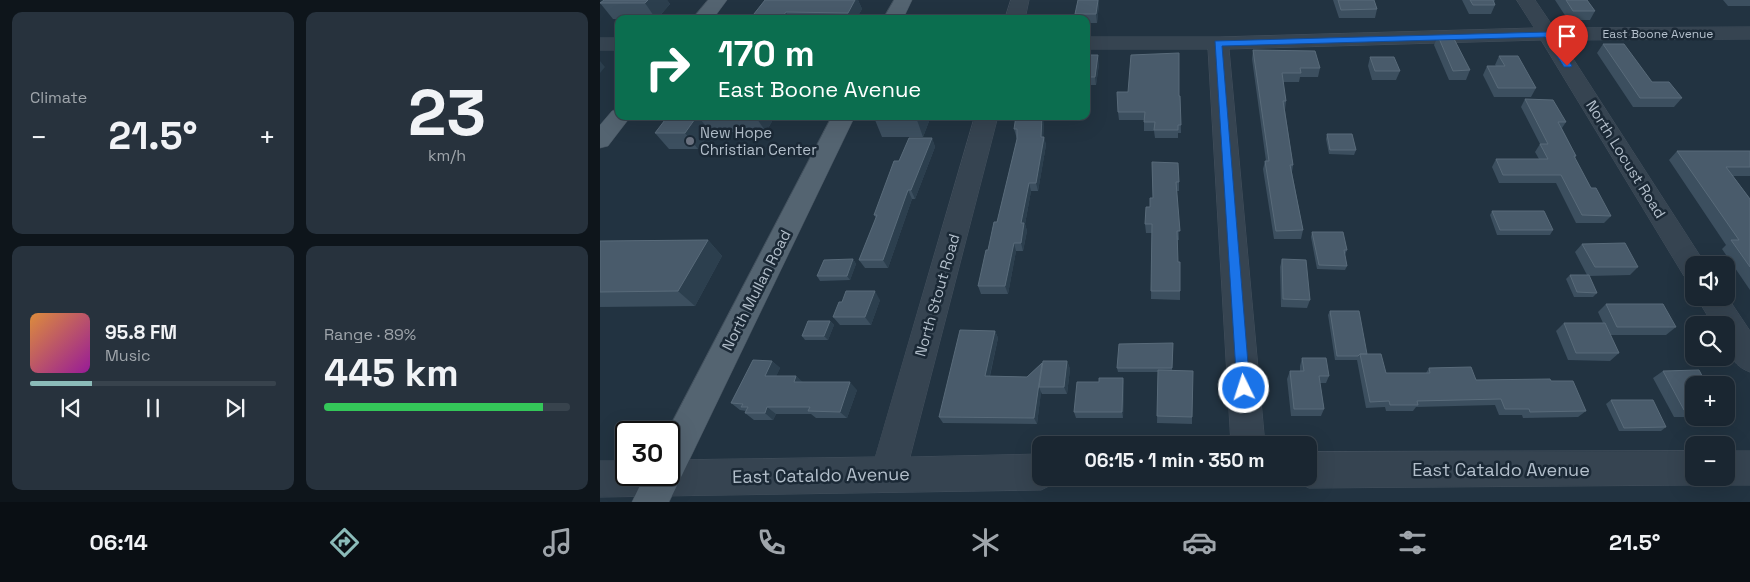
<!DOCTYPE html>
<html lang="en">
<head>
<meta charset="utf-8">
<style>
  :root { --surface:#1a2631; --page:#27323d; --text:#f1f3f6; --muted:#9fa5ab; --line:#38434d; --accent:#8bbbb9 }
  body { margin:0; font-family:"Space Grotesk",sans-serif; background:var(--page); color:var(--text); height:100vh; display:flex; flex-direction:column; font-size:19px; white-space:nowrap }
  * { box-sizing:border-box; margin:0 }
  p { font-size:16px; color:var(--muted) }
  .icon { flex:none; width:28px; height:28px; fill:none; stroke:currentColor; stroke-width:2; stroke-linecap:round; stroke-linejoin:round }
  .map { position:relative; flex:1; overflow:hidden }
  .sheet { display:flex; flex-direction:column; gap:12px; padding:12px; background:#0e151b; width:600px }
  .sheet>* { flex:none }
  .top-card { position:absolute; left:15px; top:15px; width:475px; height:105px; border-radius:10px; box-shadow:0 5px 20px #0002,0 0 0 1px var(--line); background:#0b6e4f; color:#fff; overflow:hidden }
  .buttons { position:absolute; left:1085px; top:256px; display:grid; gap:10px }
  .buttons a { display:grid; place-items:center; width:50px; height:50px; border-radius:10px; background:var(--surface); box-shadow:0 5px 20px #0002,0 0 0 1px var(--line); font-size:25px }
  .speed { position:absolute; left:15px; top:421px; display:flex; gap:10px; font-size:25px; font-weight:700; text-align:center }
  .speed>* { display:grid; place-content:center; width:65px; height:65px; border-radius:50%; background:var(--surface); box-shadow:0 5px 20px #0002,0 0 0 1px var(--line); line-height:1 }
  .speed .limit { border:2px solid #111; border-radius:8px; background:#fff; color:#111 }
  .pin { position:absolute; display:grid; place-items:center; width:42px; height:42px; color:#fff; margin:-51px -21px; border-radius:50% 50% 50% 0; rotate:-45deg; box-shadow:0 0 5px #0007 }
  .pin .icon { rotate:45deg }
  .me { position:absolute; width:55px; margin:-28px; rotate:356deg; stroke-linejoin:round; filter:drop-shadow(0 0 4px #0008) }
  .turn { display:flex; align-items:center; gap:18px; height:105px; padding:0 20px; font-size:22px }
  .turn .icon { width:65px; height:65px; stroke-width:2.5 }
  .turn b { display:block; font-size:35px; line-height:42px }
  .big { font-size:38px; font-weight:800; line-height:1.1 }
  .sheet .widget { flex:1; display:flex; flex-direction:column; justify-content:center; gap:8px; min-width:0; padding:0 18px; border-radius:10px; background:var(--page) }
  .sheet .dial { align-items:center; gap:0 }
  .dial b { font-size:65px; line-height:1 }
  .song { display:flex; align-items:center; gap:15px }
  .cover { width:60px; height:60px; border-radius:8px; background:linear-gradient(135deg,hsl(30 70% 55%),hsl(300 70% 35%)) }
  .played { height:5px; border-radius:2px; background:linear-gradient(90deg,var(--accent) 25%,var(--line) 25%) }
  .keys { display:flex; justify-content:space-around; direction:ltr }
  .heat { display:flex; justify-content:space-between; align-items:center; font-size:28px; direction:ltr }
  .charge { height:8px; border-radius:4px; background:linear-gradient(90deg,#34c759 89%,var(--line) 0) }
  .sheet .tiles { flex:1; display:grid; gap:12px; grid-template-columns:repeat(2,1fr) }
  .trip { position:absolute; left:432px; top:436px; width:285px; height:50px; border-radius:10px; background:var(--surface); box-shadow:0 5px 20px #0002,0 0 0 1px var(--line); font-weight:800; line-height:50px; text-align:center }
  .dock { display:flex; height:80px; justify-content:space-around; align-items:center; background:#0a0f14; color:var(--muted) }
  .dock .icon { width:35px; height:35px }
  .dock .selected { color:var(--accent) }
  .dock b { font-size:22px; color:var(--text) }
  main { display:flex; flex:1; min-height:0 }
  .map>svg:first-child { display:block }
  .lines { fill:none; stroke-linecap:round; stroke-linejoin:round }
  .minor-casing { stroke:#43505d; stroke-width:1 }
  .major-casing { stroke:#43505d; stroke-width:1 }
  .minor { fill:#364451; fill-rule:evenodd }
  .major { fill:#546471; fill-rule:evenodd }
  .wall { fill:#3c4f5f }
  .shaded-wall { fill:#2c3f4e }
  .building { fill:#495b6b; stroke:#596b7a }
  .route { fill:#1a73e8; stroke:#114b97 }
  .worship-dot { fill:#6b7280; stroke:#1b2936; stroke-width:2 }
  .labels { text-anchor:middle; dominant-baseline:central; stroke-width:5; stroke-linejoin:round; paint-order:stroke }
  .far-street-label { font-size:12px; fill:#b3bfcb; stroke:#1b2936 }
  .poi-label { font-size:15px; fill:#b3bfcb; stroke:#1b2936; text-anchor:start }
  .street-label { font-size:15px; fill:#b3bfcb; stroke:#1b2936 }
  .near-street-label { font-size:18px; fill:#b3bfcb; stroke:#1b2936 }
</style>
</head>
<body>
<main>
<section class="sheet">
<div class="tiles">
<div class="widget"><p>Climate</p>
<div class="heat"><a>−</a><b class="big">21.5°</b><a>+</a></div>
</div>
<div class="widget dial"><b>23</b><p>km/h</p></div>
<div class="widget">
<div class="song"><i class="cover"></i><div><b>95.8 FM</b><p>Music</p></div></div>
<div class="played"></div>
<div class="keys"><svg class="icon" aria-label="previous" viewBox="0 0 24 24"><path d="M18 5L8 12l10 7zM5 5v14"/></svg><svg class="icon" aria-label="pause" viewBox="0 0 24 24"><path d="M8 5v14M16 5v14"/></svg><svg class="icon" aria-label="next" viewBox="0 0 24 24"><path d="M6 5l10 7-10 7zM19 5v14"/></svg></div>
</div>
<div class="widget"><p>Range · 89%</p><b class="big">445 km</b><div class="charge"></div></div>
</div>
</section>
<div class="map">
<svg width="1150" height="502" viewBox="0 0 1150 502">
  <rect width="100%" height="100%" fill="#223341"/>
  <g class="lines">
    <!-- minor casing -->
    <g class="minor-casing">
      <path id="minor" d="M411 0H429L425 19H405Z
        M917 0H935L954 28 1150 27V39L961 40 1106 265H1094V279L1084 276 941 40 629 49 665 445H631L608 49H486V37H618L934 28Z
        M0 38H19V50H0Z
        M375 116H398L310 457 441 454V478H456L453 484 441 490 0 497V461H26V475H69V460L275 457Z
        M1126 295 1150 331V372C1128 364 1126 346 1126 325H1113L1097 298H1126Z
        M1094 451V478H1108L1106 480 1094 485 709 488 697 482 695 478H709V452Z
        M1126 451H1150V485H1126L1114 480 1112 478H1126Z"/>
    </g>
    <!-- major casing -->
    <g class="major-casing">
      <path id="major" d="M108 0H127L113 19H92Z
        M294 0H312L303 19H283Z
        M19 109V116H31L8 146 0 148V125L12 111Z
        M232 116H255L69 502H32L45 475H69V432H67Z"/>
    </g>
    <!-- minor -->
    <use href="#minor" class="minor"/>
    <!-- major -->
    <use href="#major" class="major"/>
  </g>
  <!-- wall -->
  <path class="wall" d="M4 0H67L70 4 57 19H13L0 3Z
    M165 0H258L262 9 256 19H150Z
    M478 0H499V4L497 23H486V19H476L475 14Z
    M733 0H774L777 9 775 18H739Z
    M862 0H895L894 2 895 5 891 14H869Z
    M955 0H987L995 11 990 20H968Z
    M1123 0H1150V6H1128Z
    M838 36 870 70 866 80H849L834 45Z
    M1003 44 1052 82 1082 98 1074 107H1033L997 53Z
    M653 50 720 68 718 77H700L699 82H683L686 101 685 110 693 165 692 172 703 230 701 239H674L663 169 665 161H666L652 59Z
    M486 55 499 64 496 85H486Z
    M899 56 936 88 931 97H894L883 75 887 66H896L895 65Z
    M770 57 800 71 796 80H772L768 66Z
    M579 96H580L581 133H578V138H555L554 131H544V120H519L518 112Z
    M925 99 966 122 962 128 976 156 975 158 991 188 1011 216 1004 223H976L956 183H899L892 167 896 159H939L935 152 940 144 921 107Z
    M68 116H175L166 132H110L98 149H69L55 133Z
    M331 116 323 137H282L275 120Z
    M444 124 443 137H444L446 145 438 191H431L425 224 427 231 423 251H416L408 294H381L378 286 397 222 417 139 414 129Z
    M727 134 756 150 754 155 729 154 726 139Z
    M332 138 335 147 315 199H312L288 268H265L259 260 276 218 274 215 299 161Z
    M1077 151H1150V176H1133L1150 199V290L1122 249 1126 245 1069 160Z
    M552 162 579 182V191H577L579 240H577L578 262H580V300L551 299 552 233H546L545 224 553 198Z
    M892 211 953 230 950 235H897L890 215Z
    M712 232 747 250 745 255 747 266 745 270 717 269 711 237Z
    M108 240 122 256 95 306 0 307V241Z
    M982 244 1038 267 1030 275 989 276 997 293 993 297H974L966 279 970 275H987L975 252Z
    M253 259 256 264 250 280 220 281 217 276Z
    M682 259 710 300 707 308 681 307 680 267Z
    M280 300 271 325H240L233 317Z
    M1006 304 1076 327 1066 335H1010L1019 353 1010 361 968 360 956 331 964 323H1003L998 312Z
    M730 311 767 354 786 373H826L829 368 876 380 951 381 986 411 978 417 923 418 922 415H899L895 405 816 407 813 411H786L785 407 766 408 757 360H735L728 315Z
    M230 321 234 325 228 340H205L202 336Z
    M395 331 398 338 390 376 427 377 442 363 443 365 467 361 470 369 467 394H442L441 392 437 424 343 423 339 417Z
    M573 343 572 371 592 417V424L557 423 558 372H518L517 368Z
    M702 358 729 376 726 383H720L724 409 721 416H691L687 379 690 371H700V366Z
    M172 361 180 368 176 376H196L202 382 257 390 247 418H216L211 414H176L173 420H154L145 413 146 411 140 410 131 403Z
    M1063 371 1094 385V417H1074L1053 378Z
    M523 378 524 385 523 418H476L474 412 499 382Z
    M1011 400 1066 427 1061 431H1019L1006 404Z"/>
  <!-- shaded-wall -->
  <path class="shaded-wall" d="M48 0H67L70 4 57 19H56L45 3Z
    M249 0H258L262 9 256 19H251L248 13Z
    M498 0H499V4L497 23 496 14Z
    M186 12 189 19H181Z
    M498 55 499 64 496 85 495 77Z
    M0 61 5 67 0 73Z
    M97 116H98L110 132 98 149 85 133Z
    M155 116H175L166 132Z
    M318 116H331L323 137 317 120Z
    M443 116 444 124 443 144 444 137 446 145 438 191 436 183Z
    M332 138 335 147 315 199 311 190Z
    M429 183 431 191 425 224 427 231 423 251 421 243V223Z
    M308 190 312 199 288 268 283 260Z
    M108 240 122 256 95 306 78 291Z
    M414 243 416 251 408 294 405 286Z
    M253 259 256 264 250 280 247 276Z
    M275 291 280 300 271 325 265 317Z
    M230 321 234 325 228 340 224 336Z
    M395 331 398 338 388 383 385 376Z
    M172 361 180 368 173 383 165 376Z
    M467 361 470 369 467 394 464 387Z
    M442 363 444 370 439 387 441 392 437 424 434 418Z
    M196 376 204 383 194 382Z
    M523 378 524 385 523 418 522 412Z
    M250 382 257 390 247 418 240 412Z
    M167 407 176 414 173 420 165 413Z"/>
  <!-- building -->
  <path class="building" d="M4 0H48L45 3H0Z
    M165 0H255L248 13 186 12 181 19H150Z
    M478 0H498L496 14H475Z
    M738 0H774L777 9 741 10Z
    M870 0H893L895 5H873Z
    M966 0H987L995 11H973Z
    M852 35 870 70 853 71 838 36Z
    M1003 44H1024L1052 82H1069L1082 98H1040Z
    M653 50 715 51 720 68H700L701 73H682L686 101H683L693 165H690L703 230 676 231 665 161H669Z
    M579 53V96H580L581 125H578V130H554L555 122H544L545 112H518L517 92H528L531 55Z
    M486 55H498L495 77H486Z
    M899 56H918L936 88H898L887 66H905Z
    M770 57H794L800 71H775Z
    M925 99 953 100 966 122H958L976 156H974L991 188H996L1011 216 982 215 961 175H903L896 159H948L940 144H948Z
    M68 116H97L85 133H55Z
    M276 116H318L317 120H275Z
    M416 116H442L441 137H444L436 183H429L421 223H424L421 243H414L405 286H378L386 250H388L394 222H397L417 139V129H414Z
    M727 134H752L756 150H730Z
    M309 138H332L311 190H308L283 260H259L277 215H274L294 161H299Z
    M1077 151H1150V167H1126L1150 199V267L1131 240H1139Z
    M552 162 578 163 579 182H576L580 231H577L578 262H580V291H551L552 224H545L546 207H550V198H553Z
    M892 211H944L953 230H900Z
    M712 232H743L747 250H744L747 266 719 265Z
    M108 240 78 291 0 292V241Z
    M1025 243 1038 267H995L982 244Z
    M253 259 247 276H217L224 260Z
    M682 259 706 260 710 300 683 299Z
    M970 275H989L997 293 977 292Z
    M246 291H275L265 317H233L239 302H242Z
    M1006 304H1063L1076 327H1017Z
    M730 311H759L767 354H760L758 356H737Z
    M208 321H230L224 336H202Z
    M964 323H1005L1019 353H976Z
    M360 330 395 331 385 376 427 377 442 363 434 418 339 417Z
    M573 343 572 368H517L519 344Z
    M760 354H781L786 373H830L829 368 871 367 876 380 950 379 951 381H973L986 411 930 412 929 409H905L901 399 817 401 818 405H790L789 401 770 402Z
    M702 358H726L729 376H719L724 409H694L690 371H704Z
    M153 360 172 361 165 376H196L194 382H250L240 412 208 411 210 407H167L165 413H145L148 407H141L143 404 131 403Z
    M443 361H467L464 387H439Z
    M558 370 593 371 592 417 557 416Z
    M1099 370 1107 385H1094V410H1084L1063 371Z
    M499 378H523L522 412H474L477 382H499Z
    M1011 400H1053L1066 427 1024 428Z"/>
  <!-- route -->
  <path class="route" d="M948 32 952 34 972 66 970 67H964L945 37 622 46 650 388 648 392 644 394 639 392 637 388 615 41Z"/>
  <!-- markers -->
  <circle class="worship-dot" cx="90" cy="141" r="5"/>
  <g class="labels">
    <!-- far-street labels -->
    <g class="far-street-label">
      <text x="1058" y="34">East Boone Avenue</text>
    </g>
    <!-- poi labels -->
    <g class="poi-label">
      <text x="100" y="132">New Hope<tspan x="100" dy="17">Christian Center</tspan></text>
    </g>
    <!-- street labels -->
    <g class="street-label">
      <text transform="translate(1026 159) rotate(58)">North Locust Road</text>
      <text transform="translate(156 290) rotate(-63)">North Mullan Road</text>
      <text transform="translate(337 295) rotate(-74)">North Stout Road</text>
    </g>
    <!-- near-street labels -->
    <g class="near-street-label">
      <text x="901" y="469">East Cataldo Avenue</text>
      <text transform="translate(221 475) rotate(-1)">East Cataldo Avenue</text>
    </g>
  </g>
</svg>
<div class="buttons">
<a><svg class="icon" aria-label="sound" viewBox="0 0 24 24"><path d="M4 9h4l5-4v14l-5-4H4zM17 9q2 3 0 6"/></svg></a>
<a><svg class="icon" aria-label="search" viewBox="0 0 24 24"><circle cx="10" cy="10" r="6"/><path d="M15 15l6 6"/></svg></a>
<a>+</a>
<a>−</a>
</div>
<div class="speed"><div class="limit">30</div></div>
<div class="pin" style="left:967px;top:66px;background:#d93025"><svg class="icon" aria-label="arrive" viewBox="0 0 24 24"><path d="M6 21V4h12l-3 4 3 4H6"/></svg></div>
<svg class="me" style="left:644px;top:388px" viewBox="-20 -20 40 40"><circle r="17" fill="#1a73e8" stroke="#fff" stroke-width="3"/><path d="M0-11L8 9 0 5-8 9z" fill="#fff"/></svg>
<div class="trip">06:15 · 1 min · 350 m</div>
<div class="top-card">
<div class="turn"><svg class="icon" aria-label="right" viewBox="0 0 24 24"><path d="M7 20v-9h11M14 6l5 5-5 5"/></svg><div><b>170 m</b>East Boone Avenue</div></div>
</div>
</div>
</main>
<nav class="dock">
<b>06:14</b>
<svg class="icon selected" aria-label="directions" viewBox="0 0 24 24"><path d="M12 3l9 9-9 9-9-9zM9 14v-3h6M13 9l2 2-2 2"/></svg>
<svg class="icon" aria-label="music" viewBox="0 0 24 24"><path d="M9 18V5l10-2v13"/><circle cx="6" cy="18" r="3"/><circle cx="16" cy="16" r="3"/></svg>
<svg class="icon" aria-label="phone" viewBox="0 0 24 24"><path d="M5 4h4l2 5-3 2q2 4 5 5l2-3 5 2v4C11 20 4 13 5 4z"/></svg>
<svg class="icon" aria-label="climate" viewBox="0 0 24 24"><path d="M12 3v18M4 7l16 10M4 17L20 7"/></svg>
<svg class="icon" aria-label="car" viewBox="0 0 24 24"><path d="M5 17H2v-5l4-1 3-4h7l3 4 3 1v5h-3M9 17h6M6 11h13"/><circle cx="7" cy="17" r="2"/><circle cx="17" cy="17" r="2"/></svg>
<svg class="icon" aria-label="filters" viewBox="0 0 24 24"><path d="M4 7h16M4 17h16"/><circle cx="9" cy="7" r="2"/><circle cx="15" cy="17" r="2"/></svg>
<b>21.5°</b>
</nav>
</body>
</html>
